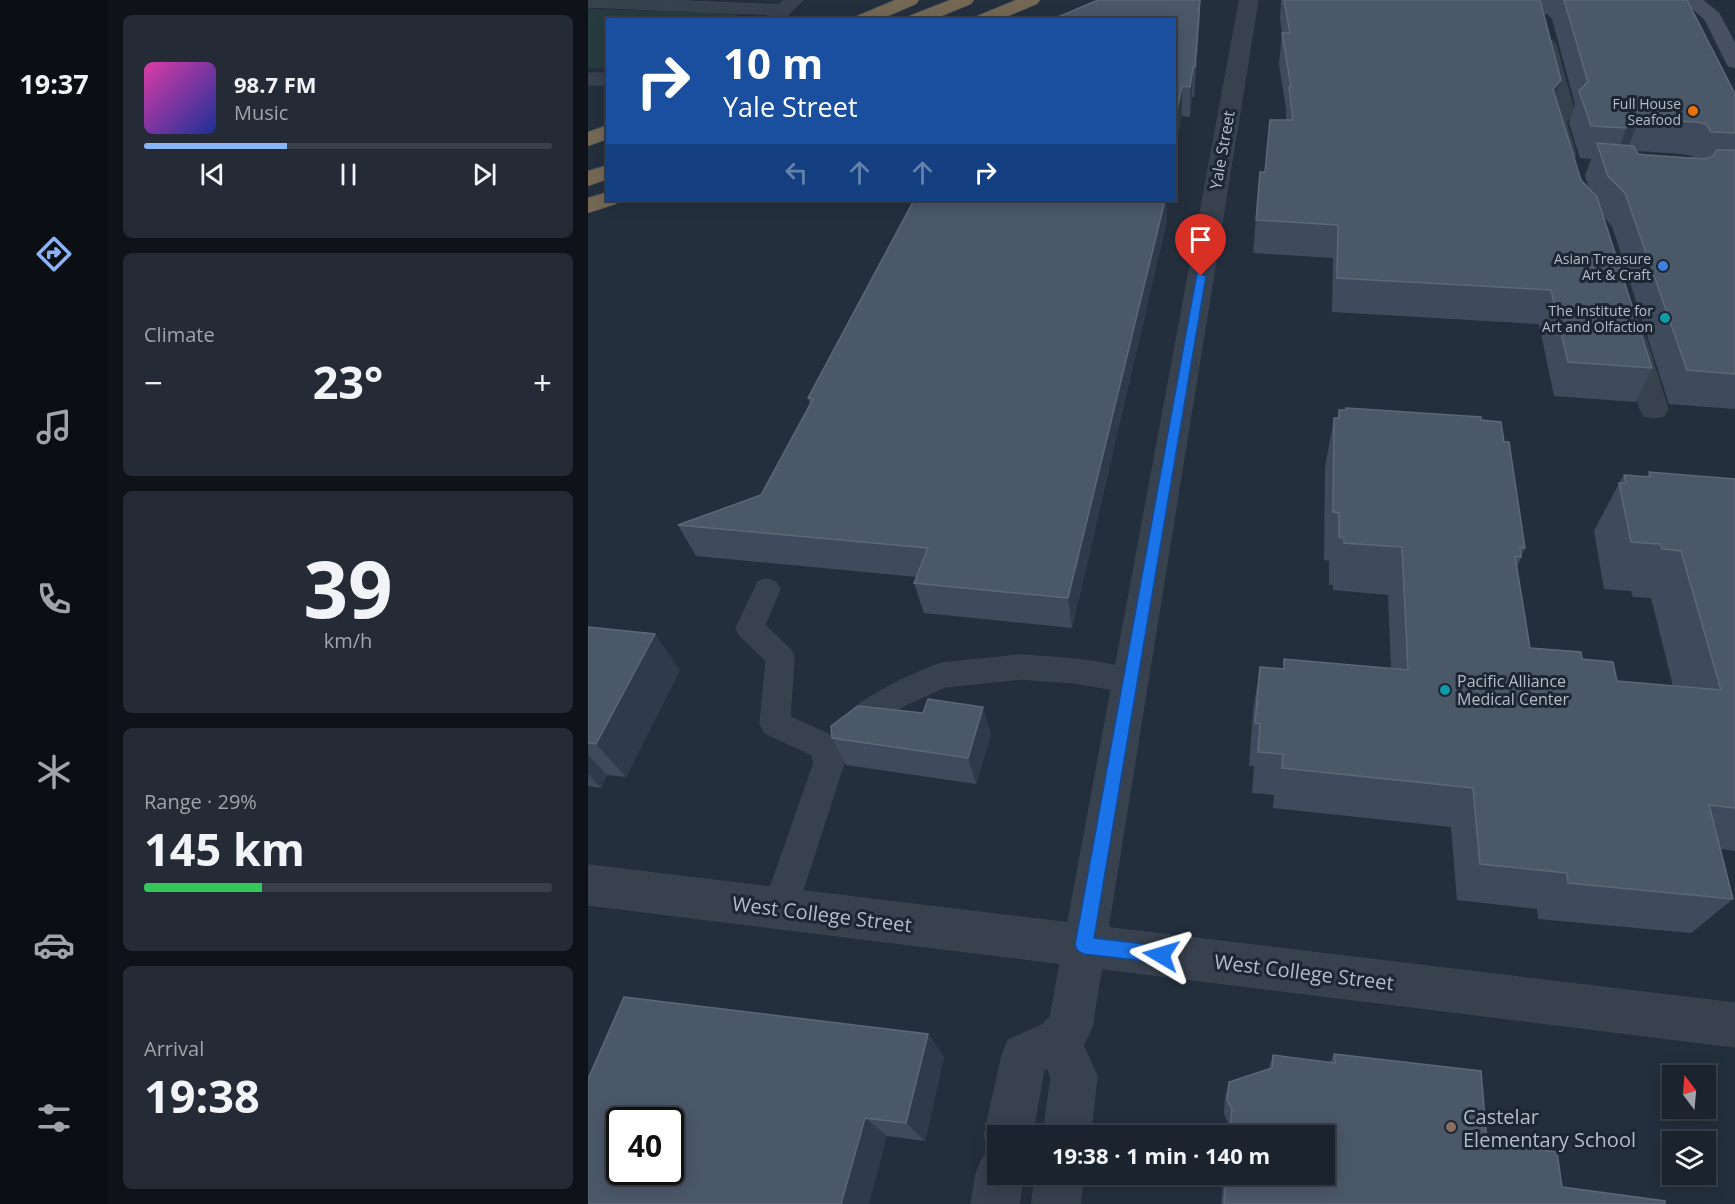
<!DOCTYPE html>
<html lang="en">
<head>
<meta charset="utf-8">
<style>
  :root { --surface:#1b232e; --page:#242b36; --text:#f1f3f6; --muted:#a0a4aa; --line:#39404a; --accent:#8ab4f8 }
  body { margin:0; font-family:"Open Sans",sans-serif; background:var(--page); color:var(--text); height:100vh; display:flex; flex-direction:column; font-size:22px; white-space:nowrap }
  * { box-sizing:border-box; margin:0 }
  p { font-size:20px; color:var(--muted) }
  .icon { flex:none; width:33px; height:33px; fill:none; stroke:currentColor; stroke-width:2; stroke-linecap:round; stroke-linejoin:round }
  .map { position:relative; flex:1; overflow:hidden }
  .side { display:flex; flex-direction:column; gap:15px; padding:15px; background:#0f1319; width:480px }
  .side>* { flex:none }
  .guide { position:absolute; left:18px; top:18px; width:570px; height:183px; border-radius:0px; box-shadow:0 3px 15px #0003,0 0 0 2px var(--line); background:#1a4fa0; color:#fff; overflow:hidden }
  .needle { width:39px; rotate:344deg }
  .controls { position:absolute; left:1074px; top:1065px; display:grid; gap:12px }
  .controls a { display:grid; place-items:center; width:54px; height:54px; border-radius:0px; background:var(--surface); box-shadow:0 3px 15px #0003,0 0 0 2px var(--line); font-size:30px }
  .speed { position:absolute; left:18px; top:1107px; display:flex; gap:12px; font-size:30px; font-weight:700; text-align:center }
  .speed>* { display:grid; place-content:center; width:78px; height:78px; border-radius:50%; background:var(--surface); box-shadow:0 3px 15px #0003,0 0 0 2px var(--line); line-height:1 }
  .speed .limit { border:3px solid #111; border-radius:9px; background:#fff; color:#111 }
  .pin { position:absolute; display:grid; place-items:center; width:51px; height:51px; color:#fff; margin:-62px -26px; border-radius:50% 50% 50% 0; rotate:-45deg; box-shadow:0 0 6px #0007 }
  .pin .icon { rotate:45deg }
  .me { position:absolute; width:66px; margin:-33px; rotate:277deg; stroke-linejoin:round; filter:drop-shadow(0 0 4px #0008) }
  .turn { display:flex; align-items:center; gap:21px; height:126px; padding:0 18px; font-size:27px }
  .turn .icon { width:78px; height:78px; stroke-width:2.5 }
  .turn b { display:block; font-size:42px; line-height:51px }
  .lanes { display:flex; align-items:center; height:57px; padding:0 18px; background:#0003; justify-content:center; gap:30px; direction:ltr }
  .lanes .off { opacity:.35 }
  .big { font-size:45px; font-weight:700; line-height:1.1 }
  .side .tile { flex:1; display:flex; flex-direction:column; justify-content:center; gap:9px; min-width:0; padding:0 21px; border-radius:9px; background:var(--page) }
  .side .dial { align-items:center; gap:0 }
  .dial b { font-size:78px; line-height:1 }
  .song { display:flex; align-items:center; gap:18px }
  .cover { width:72px; height:72px; border-radius:9px; background:linear-gradient(135deg,hsl(320 70% 55%),hsl(230 70% 35%)) }
  .played { height:6px; border-radius:3px; background:linear-gradient(90deg,var(--accent) 35%,var(--line) 35%) }
  .keys { display:flex; justify-content:space-around; direction:ltr }
  .heat { display:flex; justify-content:space-between; align-items:center; font-size:33px; direction:ltr }
  .charge { height:9px; border-radius:4px; background:linear-gradient(90deg,#34c759 29%,var(--line) 0) }
  .trip { position:absolute; left:399px; top:1125px; width:348px; height:60px; border-radius:0px; background:var(--surface); box-shadow:0 3px 15px #0003,0 0 0 2px var(--line); font-weight:700; line-height:60px; text-align:center }
  main { display:flex; flex:1; min-height:0 }
  .menu { display:flex; flex-direction:column; width:108px; justify-content:space-around; align-items:center; background:#0b0e12; color:var(--muted) }
  .menu .icon { width:42px; height:42px }
  .menu .selected { color:var(--accent) }
  .menu b { font-size:27px; color:var(--text) }
  .map>svg:first-child { display:block }
  .green { fill:#263c3f }
  .lines { fill:none; stroke-linecap:round; stroke-linejoin:round }
  .service-casing { stroke:#414a57; stroke-width:1 }
  .pedestrian-casing { stroke:#414a57; stroke-width:1 }
  .minor-casing { stroke:#414a57; stroke-width:1 }
  .tertiary-casing { stroke:#414a57; stroke-width:1 }
  .secondary-casing { stroke:#414a57; stroke-width:1 }
  .motorway-casing { stroke:#434c59; stroke-width:1 }
  .service { fill:#38414e; fill-rule:evenodd }
  .pedestrian { fill:#38414e; fill-rule:evenodd }
  .minor { fill:#38414e; fill-rule:evenodd }
  .tertiary { fill:#38414e; fill-rule:evenodd }
  .secondary { fill:#465061; fill-rule:evenodd }
  .motorway { fill:#746855; fill-rule:evenodd }
  .wall { fill:#3f4b5c; fill-rule:evenodd }
  .shaded-wall { fill:#2f3b4b }
  .building { fill:#4b5868; stroke:#5c6777; stroke-width:1.5; fill-rule:evenodd }
  .route { fill:#1a73e8; stroke:#114b97; stroke-width:1.5 }
  .food-dot { fill:#e8710a; stroke:#1d2633; stroke-width:2 }
  .shop-dot { fill:#3f7fe0; stroke:#1d2633; stroke-width:2 }
  .culture-dot { fill:#0f9aa8; stroke:#1d2633; stroke-width:2 }
  .education-dot { fill:#8d6e63; stroke:#1d2633; stroke-width:2 }
  .labels { text-anchor:middle; dominant-baseline:central; stroke-width:6; stroke-linejoin:round; paint-order:stroke }
  .far-poi-label { font-size:14px; fill:#b4bcc9; stroke:#1d2633; text-anchor:end }
  .street-label { font-size:16px; fill:#b4bcc9; stroke:#1d2633 }
  .poi-label { font-size:16px; fill:#b4bcc9; stroke:#1d2633; text-anchor:start }
  .near-street-label { font-size:20px; fill:#b4bcc9; stroke:#1d2633 }
  .near-poi-label { font-size:20px; fill:#b4bcc9; stroke:#1d2633; text-anchor:start }
</style>
</head>
<body>
<main>
<nav class="menu">
<b>19:37</b>
<svg class="icon selected" aria-label="directions" viewBox="0 0 24 24"><path d="M12 3l9 9-9 9-9-9zM9 14v-3h6M13 9l2 2-2 2"/></svg>
<svg class="icon" aria-label="music" viewBox="0 0 24 24"><path d="M9 18V5l10-2v13"/><circle cx="6" cy="18" r="3"/><circle cx="16" cy="16" r="3"/></svg>
<svg class="icon" aria-label="phone" viewBox="0 0 24 24"><path d="M5 4h4l2 5-3 2q2 4 5 5l2-3 5 2v4C11 20 4 13 5 4z"/></svg>
<svg class="icon" aria-label="climate" viewBox="0 0 24 24"><path d="M12 3v18M4 7l16 10M4 17L20 7"/></svg>
<svg class="icon" aria-label="car" viewBox="0 0 24 24"><path d="M5 17H2v-5l4-1 3-4h7l3 4 3 1v5h-3M9 17h6M6 11h13"/><circle cx="7" cy="17" r="2"/><circle cx="17" cy="17" r="2"/></svg>
<svg class="icon" aria-label="filters" viewBox="0 0 24 24"><path d="M4 7h16M4 17h16"/><circle cx="9" cy="7" r="2"/><circle cx="15" cy="17" r="2"/></svg>
</nav>
<section class="side">
<div class="tile">
<div class="song"><i class="cover"></i><div><b>98.7 FM</b><p>Music</p></div></div>
<div class="played"></div>
<div class="keys"><svg class="icon" aria-label="previous" viewBox="0 0 24 24"><path d="M18 5L8 12l10 7zM5 5v14"/></svg><svg class="icon" aria-label="pause" viewBox="0 0 24 24"><path d="M8 5v14M16 5v14"/></svg><svg class="icon" aria-label="next" viewBox="0 0 24 24"><path d="M6 5l10 7-10 7zM19 5v14"/></svg></div>
</div>
<div class="tile"><p>Climate</p>
<div class="heat"><a>−</a><b class="big">23°</b><a>+</a></div>
</div>
<div class="tile dial"><b>39</b><p>km/h</p></div>
<div class="tile"><p>Range · 29%</p><b class="big">145 km</b><div class="charge"></div></div>
<div class="tile"><p>Arrival</p><b class="big">19:38</b></div>
</section>
<div class="map">
<svg width="1147" height="1204" viewBox="0 0 1147 1204">
  <rect width="100%" height="100%" fill="#242f3e"/>
  <!-- green -->
  <path class="green" d="M0 9 152 13 146 19 20 20 19 68H0Z"/>
  <g class="lines">
    <!-- service casing -->
    <g class="service-casing">
      <path id="service" d="M179 579 188 582 192 589 177 625 202 649 206 657 202 717 249 738 256 763 209 908 204 920 192 924 180 920 175 908 226 763 224 755 177 733 172 724 178 661 152 636 148 628 170 582Z
        M433 655C473 658 514 659 552 673L556 681 552 689 542 693 488 683 433 679 357 687 317 705 272 739 261 743 250 739 246 730C260 702 325 673 354 663Z"/>
    </g>
    <!-- pedestrian casing -->
    <g class="pedestrian-casing">
      <path id="pedestrian" d="M959 39 965 41 968 45 987 114 978 122 988 155 985 160 977 161 969 160 966 155 957 120 966 112 950 45 953 41Z
        M1045 331 1054 333 1058 339 1080 409 1076 416 1066 418 1056 416 1052 409 1032 339 1036 333Z"/>
    </g>
    <!-- minor casing -->
    <g class="minor-casing">
      <path id="minor" d="M0 0H78L194 5 200 6 203 10 200 14 194 15 0 7Z
        M652 0H670L504 1027 495 1045 509 1076 502 1136H455L463 1077 459 1068 456 1070 444 1136H410V1174H436L431 1204H383L388 1174 395 1157 405 1153 396 1136 414 1056 420 1040 454 1025 462 1017Z
        M448 1174H496L492 1204H444Z"/>
    </g>
    <!-- tertiary casing -->
    <g class="tertiary-casing">
      <path id="tertiary" d="M196 0H215L195 20H175Z
        M0 73H20V85H0Z
        M0 865 1147 1003V1047L0 905Z"/>
    </g>
    <!-- secondary casing -->
    <g class="secondary-casing">
      <path id="secondary" d="M1095 0H1115L1131 13 1147 43V68L1140 66 1117 20Z"/>
    </g>
    <!-- motorway casing -->
    <g class="motorway-casing">
      <path id="motorway" d="M307 0H331L328 4 291 20H266L269 16Z
        M362 0H386L383 4 344 20H318L321 16Z
        M428 0H452L449 4 411 20H386L389 16Z
        M20 125V139L0 146V132Z
        M20 165V179L0 186V171Z
        M20 192V200H31L28 204 0 213V198Z"/>
    </g>
    <!-- service -->
    <use href="#service" class="service"/>
    <!-- pedestrian -->
    <use href="#pedestrian" class="pedestrian"/>
    <!-- minor -->
    <use href="#minor" class="minor"/>
    <!-- tertiary -->
    <use href="#tertiary" class="tertiary"/>
    <!-- secondary -->
    <use href="#secondary" class="secondary"/>
    <!-- motorway -->
    <use href="#motorway" class="motorway"/>
  </g>
  <!-- wall -->
  <path class="wall" d="M693 0H1099L1147 94V409L1081 404 1024 226 1016 217 1064 368 1048 402 966 396 951 324 744 312 745 258 665 253 672 172H677L698 120V109L691 64 694 33 692 18ZM956 14H959L964 19 987 104 981 123 992 158 1003 159 997 176 1001 188 993 180 968 98 973 80ZM1049 151 1094 154 1104 156 1105 158 1059 155 1050 154Z
    M612 18 606 97H604L602 117 594 116 586 152V20Z
    M326 200H579V220L484 628 336 613 326 583 329 577 108 556 90 525 173 495 222 405 220 398Z
    M751 410 893 420 916 442 937 548 929 567 942 648 994 659 1029 681 1085 686 1063 598 1045 597 1043 591 1016 589 1006 531 1031 483 1036 475 1059 477 1061 472 1147 479V851L1133 849 1145 899 1103 933 950 919 949 909 869 900 863 827 685 808 686 795 664 793 666 766H661L665 711 672 667 695 669 696 659 803 668 800 595 745 590V585H741V561L736 560 737 467 746 418H750Z
    M0 627 92 670 38 777 19 775 13 788 0 786Z
    M403 734 388 784 258 765 244 738Z
    M340 1034 356 1057 337 1141 299 1136 0 1204Z
    M746 1054 974 1187 1077 1204H633L636 1174H736V1136H639L640 1122 636 1114 637 1097 641 1082 680 1070 685 1055 742 1062Z"/>
  <!-- shaded-wall -->
  <path class="shaded-wall" d="M612 0V18L606 97 607 67Z
    M605 67 604 97 602 117V87Z
    M973 80 963 111 965 89Z
    M594 86V116L586 152V123Z
    M1051 119 1039 151 1029 153 1041 121Z
    M577 200H579V220L484 628 480 598Z
    M67 634 92 670 38 777 8 744Z
    M395 707 403 734 388 784 380 758Z
    M0 755 19 775 13 788 0 774Z
    M340 1034 356 1057 337 1141 318 1123Z
    M277 1118 299 1136 281 1204H253Z"/>
  <!-- building -->
  <path class="building" d="M510 0H612L607 67H605L602 87 594 86 586 123V20H463Z
    M696 0H952L973 80 965 89 993 180 1009 197 1064 368 980 362 963 290 749 278 750 225 668 220 672 172H677L682 120H705L701 87H703L694 33H702Z
    M976 0H1099L1147 94V133L1123 132 1118 124 1108 122 1051 119 1041 121 1038 128 1003 126 991 91 1000 82Z
    M1009 143 1045 146 1050 154 1059 155 1117 159 1125 156 1129 150H1147V374L1099 370 1037 193 1020 176Z
    M326 200H577L480 598 326 583 340 548 90 525 173 495 225 399 220 398Z
    M758 408 893 417V420L913 422 916 442H921L937 548 932 547 933 557 927 556 942 648 993 652 994 659 1025 662 1029 681 1133 690 1093 551 1074 549 1072 544 1043 542 1031 483H1038L1036 475 1063 477 1061 472 1147 479V808L1121 805 1145 899 980 883 979 873 892 864 885 788 694 768 695 754 670 752 672 724 667 723 672 667 696 669V659L820 670 814 547 756 543V538L751 537V513L745 512 746 418H751V410H758Z
    M0 627 67 634 8 744 0 743Z
    M340 699 395 707 380 758 244 738 243 726 270 706 335 713Z
    M36 997 340 1034 318 1123 277 1118 253 1204H0V1079ZM32 1120H82V1172H32Z
    M746 1054 893 1071 899 1143 969 1152 974 1187 1077 1201V1204H636L638 1174H736V1136H641L644 1108 639 1100 641 1082 684 1068 685 1055 747 1063Z"/>
  <!-- route -->
  <path class="route" d="M609 273 618 276 506 938 573 946 579 949 582 955 579 961 573 963 496 954 490 951 487 945Z"/>
  <!-- markers -->
  <circle class="food-dot" cx="1105" cy="111" r="6"/>
  <circle class="shop-dot" cx="1075" cy="266" r="6"/>
  <g class="culture-dot">
    <circle cx="1077" cy="318" r="6"/>
    <circle cx="857" cy="690" r="6"/>
  </g>
  <circle class="education-dot" cx="863" cy="1127" r="6"/>
  <g class="labels">
    <!-- far-poi labels -->
    <g class="far-poi-label">
      <text x="1093" y="103">Full House<tspan x="1093" dy="16">Seafood</tspan></text>
      <text x="1063" y="258">Asian Treasure<tspan x="1063" dy="16">Art &amp; Craft</tspan></text>
      <text x="1065" y="310">The Institute for<tspan x="1065" dy="16">Art and Olfaction</tspan></text>
    </g>
    <!-- street labels -->
    <g class="street-label">
      <text transform="translate(634 150) rotate(-80)">Yale Street</text>
    </g>
    <!-- poi labels -->
    <g class="poi-label">
      <text x="869" y="681">Pacific Alliance<tspan x="869" dy="18">Medical Center</tspan></text>
    </g>
    <!-- near-street labels -->
    <g class="near-street-label">
      <text transform="translate(234 914) rotate(7)">West College Street</text>
      <text transform="translate(716 972) rotate(7)">West College Street</text>
    </g>
    <!-- near-poi labels -->
    <g class="near-poi-label">
      <text x="875" y="1116">Castelar<tspan x="875" dy="23">Elementary School</tspan></text>
    </g>
  </g>
</svg>
<div class="controls">
<a><svg class="needle" viewBox="-14 -14 28 28"><path d="M0-13l5 13h-10z" fill="#e53935"/><path d="M0 13l5-13h-10z" fill="#a0a4aa"/></svg></a>
<a><svg class="icon" aria-label="layers" viewBox="0 0 24 24"><path d="M12 4l9 5-9 5-9-5zM3 14l9 5 9-5"/></svg></a>
</div>
<div class="speed"><div class="limit">40</div></div>
<div class="pin" style="left:613px;top:276px;background:#d93025"><svg class="icon" aria-label="arrive" viewBox="0 0 24 24"><path d="M6 21V4h12l-3 4 3 4H6"/></svg></div>
<svg class="me" style="left:573px;top:955px" viewBox="-20 -20 40 40"><path d="M0-17L14 15 0 8-14 15z" fill="#1a73e8" stroke="#fff" stroke-width="4"/></svg>
<div class="trip">19:38 · 1 min · 140 m</div>
<div class="guide">
<div class="turn"><svg class="icon" aria-label="right" viewBox="0 0 24 24"><path d="M7 20v-9h11M14 6l5 5-5 5"/></svg><div><b>10 m</b>Yale Street</div></div>
<div class="lanes"><svg class="icon off" aria-label="left" viewBox="0 0 24 24"><path d="M17 20v-9H6M10 6l-5 5 5 5"/></svg><svg class="icon off" aria-label="ahead" viewBox="0 0 24 24"><path d="M12 20V5M6 11l6-6 6 6"/></svg><svg class="icon off" aria-label="ahead" viewBox="0 0 24 24"><path d="M12 20V5M6 11l6-6 6 6"/></svg><svg class="icon" aria-label="right" viewBox="0 0 24 24"><path d="M7 20v-9h11M14 6l5 5-5 5"/></svg></div>
</div>
</div>
</main>
</body>
</html>
